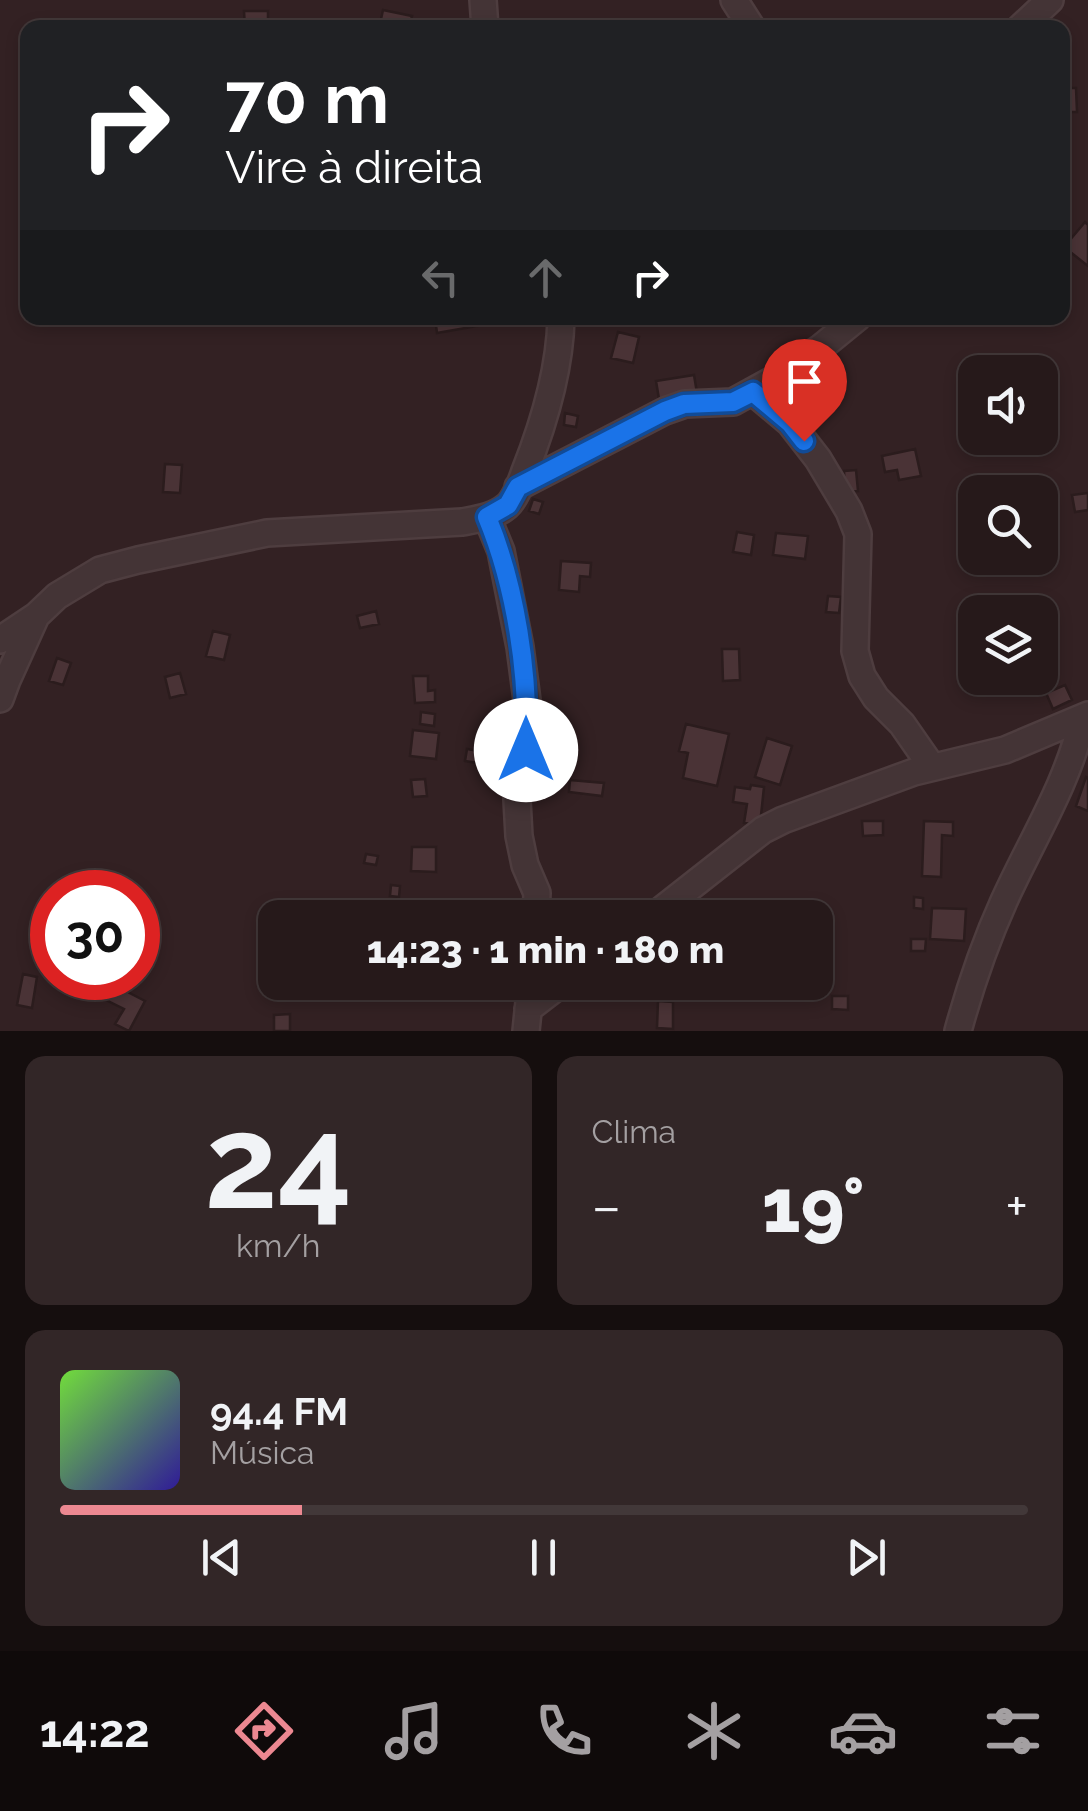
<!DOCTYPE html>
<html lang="pt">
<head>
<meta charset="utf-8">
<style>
  :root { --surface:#26191a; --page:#322627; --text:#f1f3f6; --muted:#a4a0a2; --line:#423839; --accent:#ec8891 }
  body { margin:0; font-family:Raleway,sans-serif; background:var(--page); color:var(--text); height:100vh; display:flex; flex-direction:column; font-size:38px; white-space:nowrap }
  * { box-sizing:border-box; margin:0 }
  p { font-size:32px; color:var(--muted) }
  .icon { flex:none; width:55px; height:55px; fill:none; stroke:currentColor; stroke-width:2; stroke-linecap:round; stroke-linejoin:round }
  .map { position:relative; height:1031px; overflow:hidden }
  .side { display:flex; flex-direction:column; gap:25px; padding:25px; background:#150e0e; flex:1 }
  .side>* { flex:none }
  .guide { position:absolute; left:20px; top:20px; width:1050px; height:305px; border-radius:20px; box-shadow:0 5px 15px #0003,0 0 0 2px var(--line); background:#202124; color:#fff; overflow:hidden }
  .tools { position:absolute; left:958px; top:355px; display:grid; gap:20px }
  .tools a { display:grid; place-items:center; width:100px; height:100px; border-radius:20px; background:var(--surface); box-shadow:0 5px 15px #0003,0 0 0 2px var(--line); font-size:50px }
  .speed { position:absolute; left:30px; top:870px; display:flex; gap:20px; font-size:50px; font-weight:700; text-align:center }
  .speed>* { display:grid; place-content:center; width:130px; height:130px; border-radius:50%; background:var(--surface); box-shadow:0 5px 15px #0003,0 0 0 2px var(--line); line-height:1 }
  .speed .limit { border:15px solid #d22; background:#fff; color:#111 }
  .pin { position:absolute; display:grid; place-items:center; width:85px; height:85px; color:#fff; margin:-102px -42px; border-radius:50% 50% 50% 0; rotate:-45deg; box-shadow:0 0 10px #0007 }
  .pin .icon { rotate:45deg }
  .me { position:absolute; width:110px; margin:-55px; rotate:0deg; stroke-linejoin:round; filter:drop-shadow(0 0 8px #0008) }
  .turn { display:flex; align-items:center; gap:35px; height:210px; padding:0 40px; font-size:45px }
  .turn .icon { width:130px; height:130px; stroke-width:2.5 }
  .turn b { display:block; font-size:70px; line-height:85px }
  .lanes { display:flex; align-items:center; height:95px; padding:0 40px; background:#0003; justify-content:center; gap:50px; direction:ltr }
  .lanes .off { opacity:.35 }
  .big { font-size:75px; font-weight:800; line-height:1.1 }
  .side .widget { flex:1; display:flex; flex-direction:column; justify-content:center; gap:15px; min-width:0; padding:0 35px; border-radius:20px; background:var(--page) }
  .side .dial { align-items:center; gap:0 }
  .dial b { font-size:130px; line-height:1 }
  .song { display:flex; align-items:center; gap:30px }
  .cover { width:120px; height:120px; border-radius:15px; background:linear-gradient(135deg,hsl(100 70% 55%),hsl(250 70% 35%)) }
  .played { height:10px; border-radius:5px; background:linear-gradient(90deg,var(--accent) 25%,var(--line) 25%) }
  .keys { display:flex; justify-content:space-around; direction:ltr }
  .heat { display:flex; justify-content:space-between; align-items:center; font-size:55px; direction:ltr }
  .side .tiles { flex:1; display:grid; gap:25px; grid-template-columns:1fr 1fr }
  .widget:last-child { grid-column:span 2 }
  .trip { position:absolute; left:258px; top:900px; width:575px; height:100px; border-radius:20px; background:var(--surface); box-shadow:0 5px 15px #0003,0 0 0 2px var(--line); font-weight:800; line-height:100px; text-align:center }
  .menu { display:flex; height:160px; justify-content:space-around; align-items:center; background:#0f0a0a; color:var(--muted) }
  .menu .icon { width:70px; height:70px }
  .menu .selected { color:var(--accent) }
  .menu b { font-size:45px; color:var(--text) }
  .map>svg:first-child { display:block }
  .building { fill:#4a3336; stroke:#2b1c1d; stroke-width:2.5 }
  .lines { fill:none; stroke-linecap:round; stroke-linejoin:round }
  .street-casing { stroke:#4e3d3f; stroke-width:30 }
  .street { stroke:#443436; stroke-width:25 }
  .route-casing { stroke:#114b97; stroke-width:25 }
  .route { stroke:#1a73e8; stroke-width:18 }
</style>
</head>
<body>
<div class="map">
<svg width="1088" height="1031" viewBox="0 0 1088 1031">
  <rect width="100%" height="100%" fill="#332123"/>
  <!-- building -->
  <path class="building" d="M383 10 412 16 409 28H379Z
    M244 11H268V28H245Z
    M1062 88H1076L1077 112H1062Z
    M1085 222 1088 225V266L1064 247Z
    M435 318H476L477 326 437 333Z
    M618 332 639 337 633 363 611 358Z
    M694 375 698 399 660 405 656 381Z
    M1040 404 1048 407 1040 427Z
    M565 413 578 416 576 427 564 425Z
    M915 449 921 476 899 480 897 470 885 472 882 456Z
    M165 464 182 465 180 493 163 492Z
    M856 470 858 491 845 492 844 471Z
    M1088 493V510L1075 512 1072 495Z
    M533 499 543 502 539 514 529 511Z
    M737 532 754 535 751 555 733 552Z
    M776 533 808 536 805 559 773 555Z
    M561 561 591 563 590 577 580 576 579 592 559 590Z
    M828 596 841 597 839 613 826 612Z
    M376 611 379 624 360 628 357 616Z
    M1048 626 1053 639 1040 644V629Z
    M213 631 230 635 224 660 206 656Z
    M975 647V678H999L974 688 959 654Z
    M722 649H739L740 680 723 681Z
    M57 658 71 663 63 685 49 681Z
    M180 673 186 694 170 698 165 677Z
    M413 676H428V691L435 690V702L415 703Z
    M1065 685 1072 700 1053 709 1046 693Z
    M421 712 435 714 434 726 420 724Z
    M686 724 729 734 717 786 683 778 688 753 679 751Z
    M413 730 439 733 436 759 410 756Z
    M767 738 792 746 780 785 755 777Z
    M467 749 479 751 477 763 465 761Z
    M1086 777 1088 778V811L1076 806Z
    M425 779 427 796 413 797 411 780Z
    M570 780 604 783 602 796 569 792Z
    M751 785 764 787 760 825 744 823 747 804 733 802 735 787 750 789Z
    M862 821H883V835L863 836Z
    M924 821 953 822V836L942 835 941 877 922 876Z
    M412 847H436V872L411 871Z
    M366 854 378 856 376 865 364 863Z
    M124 880 126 892H109L108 883Z
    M391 885 400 886 399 897 390 896Z
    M914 897 923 898V909L914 908Z
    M932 908 966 909 964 941 930 939Z
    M278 911V918H275V937L263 938 262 912Z
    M911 939H926L925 951H911Z
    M23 974 37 977 32 1008 17 1005Z
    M116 986 145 1001 129 1031 115 1024 124 1009 108 1001Z
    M832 996H848V1010L832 1009Z
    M658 1001 673 1002V1029L657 1028Z
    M290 1014V1031H274V1015Z"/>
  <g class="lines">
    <!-- street casing -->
    <g class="street-casing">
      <path id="street" d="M483 0 485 28
        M734 0 752 28
        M1020 28 1050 0
        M753 392 790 423 818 459 849 511 858 534 855 651 862 676 876 698 902 724 932 767
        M518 487 665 411 685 404 733 402 773 380 819 349 857 318
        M487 517 501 551 520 647 528 708 526 750 517 800 519 836 525 865 537 893 536 918
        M0 640 36 616 57 596 100 570 138 560 267 533 462 522C478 519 494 517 507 506 516 498 521 482 525 471 544 423 560 370 561 318
        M0 699 7 680 36 616
        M651 918 763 830 783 820 914 772 1005 750 1088 715
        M528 1009 563 982
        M526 1031 531 982
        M958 1031C970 987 985 943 1004 901 1032 839 1067 786 1083 718"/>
    </g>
    <!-- street -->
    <use href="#street" class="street"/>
  </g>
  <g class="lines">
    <!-- route casing -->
    <g class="route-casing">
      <path id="route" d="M526 750C529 675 516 587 487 517L508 505 518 487 665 411 684 404 733 402 753 392 790 423 804 441"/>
    </g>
    <!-- route -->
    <use href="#route" class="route"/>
  </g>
</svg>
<div class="tools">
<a><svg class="icon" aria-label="sound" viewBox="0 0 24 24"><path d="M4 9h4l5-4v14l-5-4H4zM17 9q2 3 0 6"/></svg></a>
<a><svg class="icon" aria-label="search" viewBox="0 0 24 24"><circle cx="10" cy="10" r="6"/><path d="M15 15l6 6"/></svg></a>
<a><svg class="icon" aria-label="layers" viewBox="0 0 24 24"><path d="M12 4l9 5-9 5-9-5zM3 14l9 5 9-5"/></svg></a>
</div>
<div class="speed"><div class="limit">30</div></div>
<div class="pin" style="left:804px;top:441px;background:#d93025"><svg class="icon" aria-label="arrive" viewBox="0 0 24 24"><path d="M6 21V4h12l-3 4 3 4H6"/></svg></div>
<svg class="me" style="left:526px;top:750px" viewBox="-20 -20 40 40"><circle r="19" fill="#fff"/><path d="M0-13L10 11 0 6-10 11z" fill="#1a73e8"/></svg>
<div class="trip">14:23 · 1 min · 180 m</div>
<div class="guide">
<div class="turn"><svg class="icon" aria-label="right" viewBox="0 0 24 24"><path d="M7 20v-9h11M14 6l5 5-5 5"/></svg><div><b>70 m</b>Vire à direita</div></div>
<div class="lanes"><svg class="icon off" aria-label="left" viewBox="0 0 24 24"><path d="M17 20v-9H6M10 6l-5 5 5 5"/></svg><svg class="icon off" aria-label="ahead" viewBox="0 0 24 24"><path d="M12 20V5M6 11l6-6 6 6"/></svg><svg class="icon" aria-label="right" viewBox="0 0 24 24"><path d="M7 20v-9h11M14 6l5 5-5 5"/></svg></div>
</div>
</div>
<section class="side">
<div class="tiles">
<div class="widget dial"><b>24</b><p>km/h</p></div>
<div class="widget"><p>Clima</p>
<div class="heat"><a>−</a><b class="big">19°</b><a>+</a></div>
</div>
<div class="widget">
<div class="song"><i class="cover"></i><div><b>94.4 FM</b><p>Música</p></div></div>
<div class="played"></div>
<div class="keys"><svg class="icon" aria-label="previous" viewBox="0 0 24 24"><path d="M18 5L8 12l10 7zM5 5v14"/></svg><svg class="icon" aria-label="pause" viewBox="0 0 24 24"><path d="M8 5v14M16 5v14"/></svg><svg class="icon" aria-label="next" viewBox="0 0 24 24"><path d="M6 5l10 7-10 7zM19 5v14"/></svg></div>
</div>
</div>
</section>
<nav class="menu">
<b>14:22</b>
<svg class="icon selected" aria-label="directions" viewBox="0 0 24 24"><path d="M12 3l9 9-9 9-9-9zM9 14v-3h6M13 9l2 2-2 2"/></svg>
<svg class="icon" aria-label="music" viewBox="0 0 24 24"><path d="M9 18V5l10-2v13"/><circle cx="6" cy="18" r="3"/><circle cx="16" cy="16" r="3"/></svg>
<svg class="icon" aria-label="phone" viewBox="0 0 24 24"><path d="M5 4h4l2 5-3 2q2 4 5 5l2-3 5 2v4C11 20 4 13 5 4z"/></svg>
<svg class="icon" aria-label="climate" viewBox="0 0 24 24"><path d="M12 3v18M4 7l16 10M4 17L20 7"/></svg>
<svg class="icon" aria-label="car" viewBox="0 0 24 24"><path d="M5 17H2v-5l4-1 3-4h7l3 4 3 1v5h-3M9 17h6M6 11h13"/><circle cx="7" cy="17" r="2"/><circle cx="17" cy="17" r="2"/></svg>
<svg class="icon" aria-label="filters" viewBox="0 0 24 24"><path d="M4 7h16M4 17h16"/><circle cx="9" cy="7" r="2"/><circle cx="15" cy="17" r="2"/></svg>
</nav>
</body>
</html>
